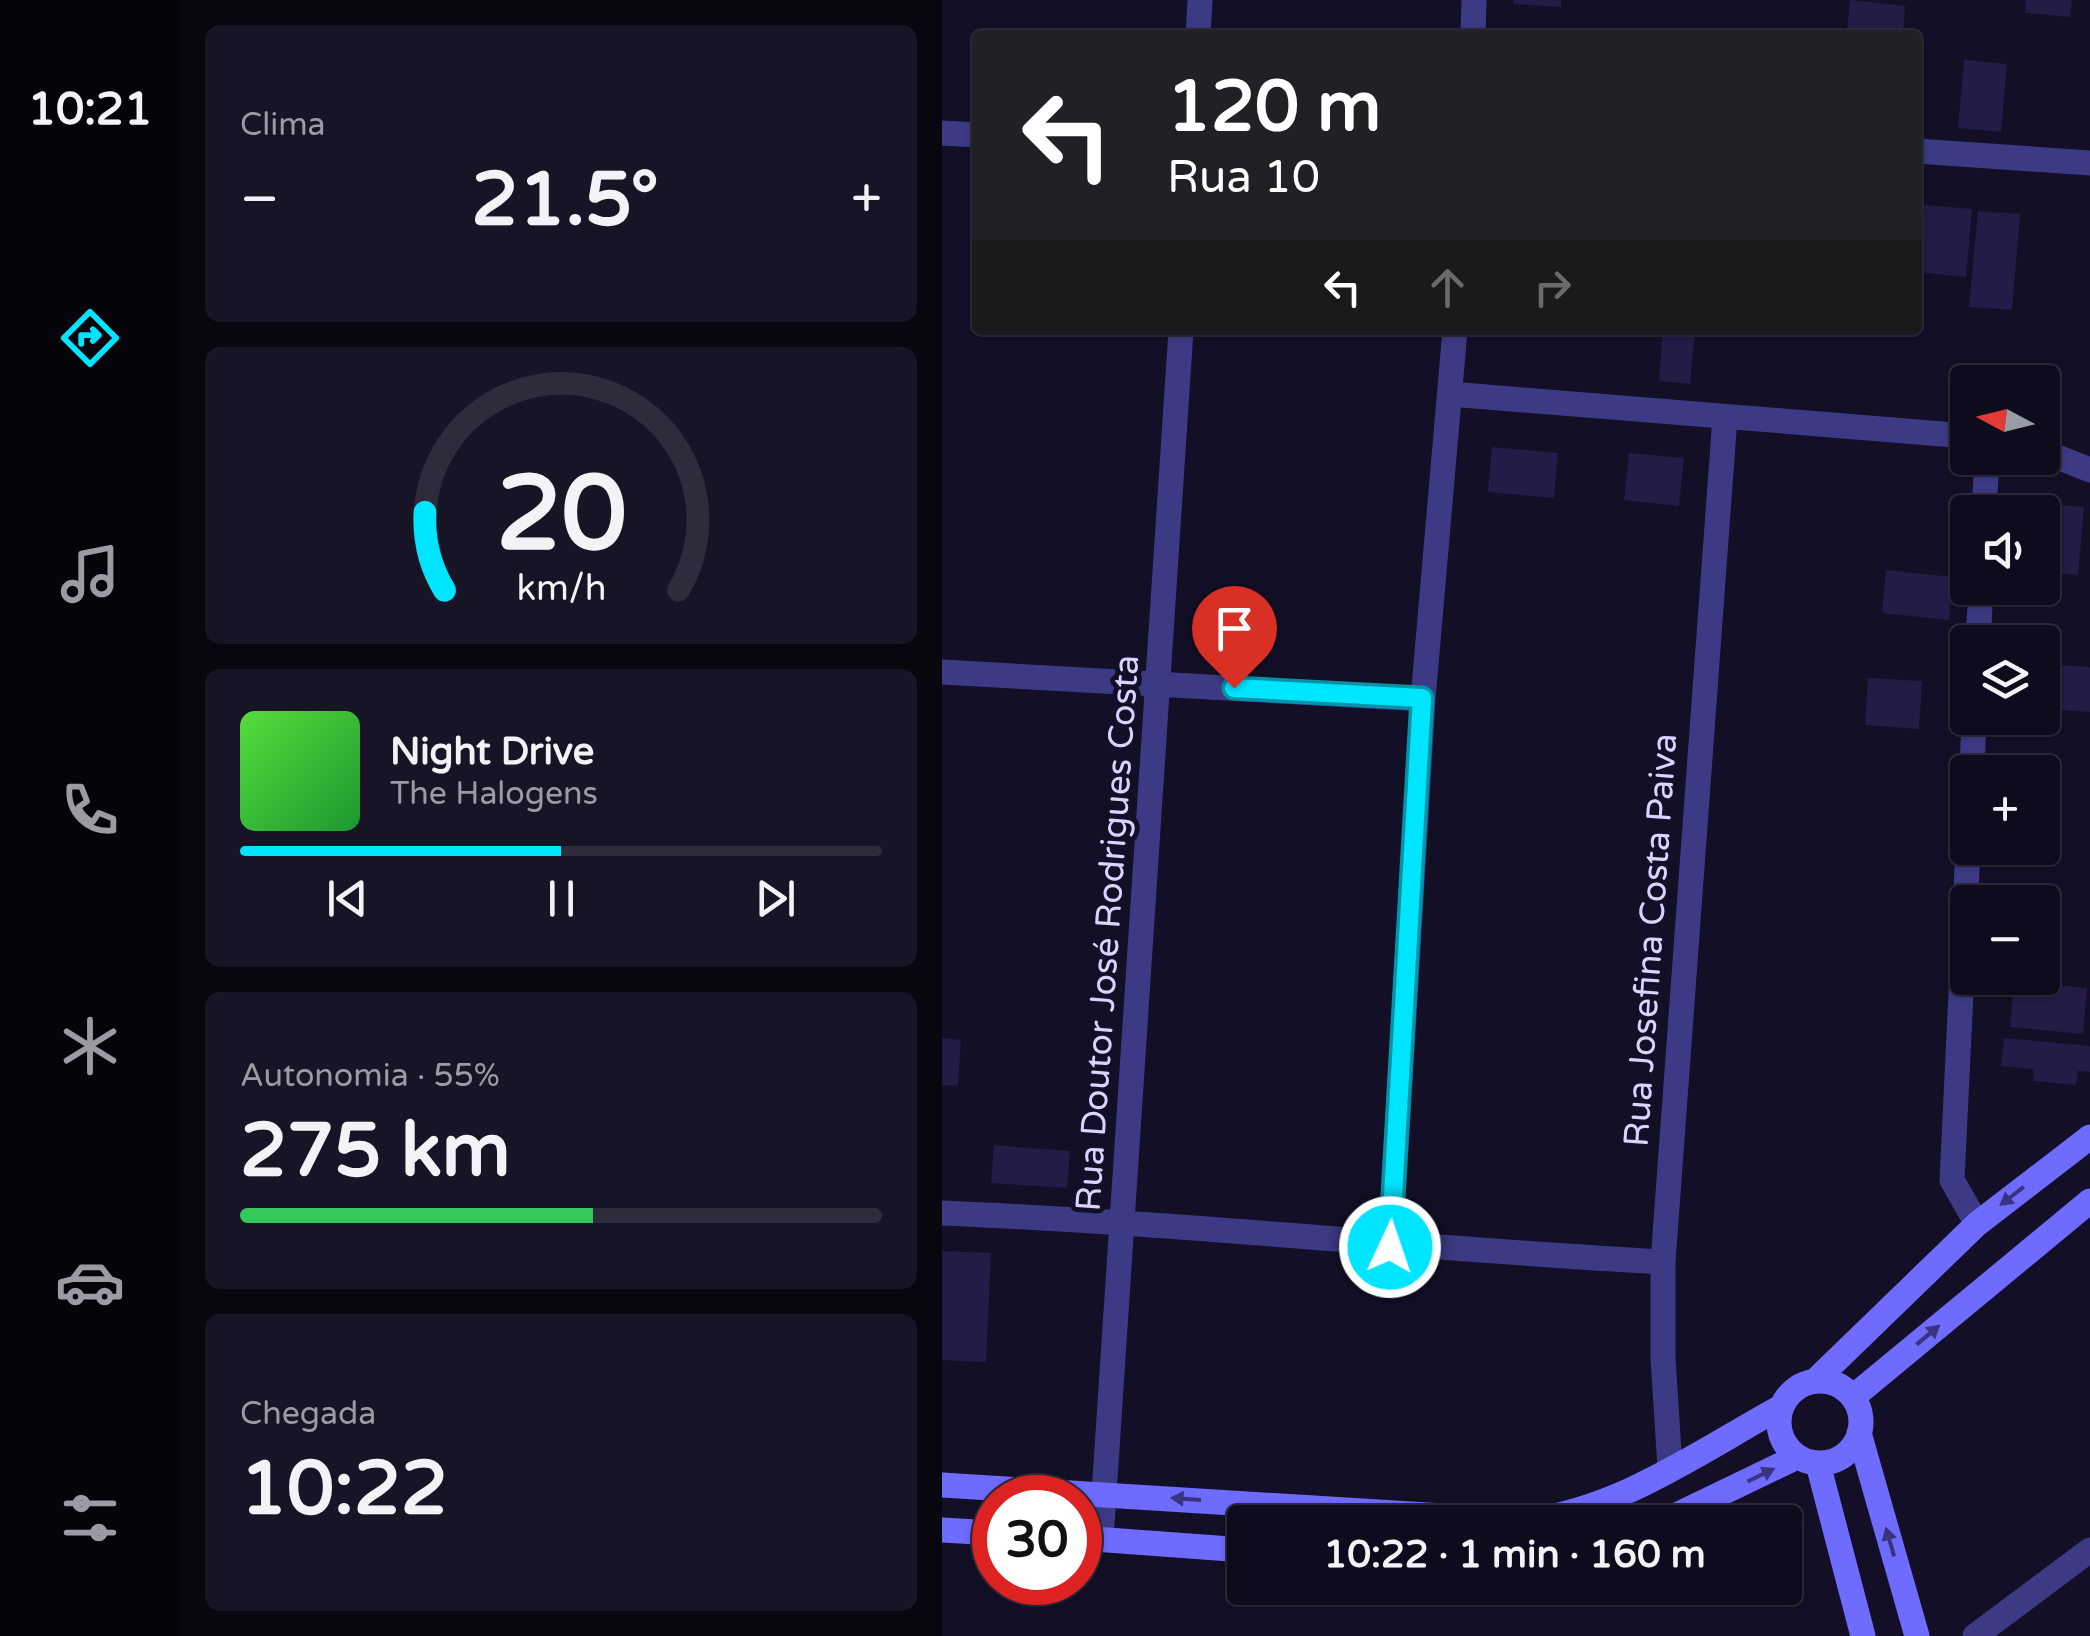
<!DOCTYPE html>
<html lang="pt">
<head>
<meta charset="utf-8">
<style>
  :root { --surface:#0e0b1c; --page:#171425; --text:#f1f3f6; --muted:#9b9ba3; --line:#2e2b3b; --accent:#00e5ff }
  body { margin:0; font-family:"Varela Round",sans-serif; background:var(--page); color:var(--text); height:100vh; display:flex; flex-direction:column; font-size:38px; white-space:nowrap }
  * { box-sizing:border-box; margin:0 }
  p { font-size:32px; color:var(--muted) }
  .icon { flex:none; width:55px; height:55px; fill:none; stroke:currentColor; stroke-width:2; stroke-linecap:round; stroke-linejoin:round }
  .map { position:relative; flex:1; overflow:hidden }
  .side { display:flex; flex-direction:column; gap:25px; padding:25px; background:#08060f; width:762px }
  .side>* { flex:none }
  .top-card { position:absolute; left:30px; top:30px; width:950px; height:305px; border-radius:10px; box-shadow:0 2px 8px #0004,0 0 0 2px var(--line); background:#202124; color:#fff; overflow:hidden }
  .needle { width:65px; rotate:277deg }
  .fabs { position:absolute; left:1008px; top:365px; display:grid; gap:20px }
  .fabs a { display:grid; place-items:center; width:110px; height:110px; border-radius:10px; background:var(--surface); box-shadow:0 2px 8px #0004,0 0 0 2px var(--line); font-size:50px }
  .speed { position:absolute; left:30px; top:1475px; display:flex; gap:20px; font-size:50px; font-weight:700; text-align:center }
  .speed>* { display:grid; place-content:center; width:130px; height:130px; border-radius:50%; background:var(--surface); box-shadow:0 2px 8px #0004,0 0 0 2px var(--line); line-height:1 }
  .speed .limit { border:15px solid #d22; background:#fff; color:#111 }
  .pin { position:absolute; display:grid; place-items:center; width:85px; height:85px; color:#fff; margin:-102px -42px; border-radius:50% 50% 50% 0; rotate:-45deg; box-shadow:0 0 10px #0007 }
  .pin .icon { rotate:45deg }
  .me { position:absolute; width:110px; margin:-55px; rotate:3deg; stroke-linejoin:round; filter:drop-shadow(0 0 8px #0008) }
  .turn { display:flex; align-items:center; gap:35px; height:210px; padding:0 30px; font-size:45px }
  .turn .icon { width:130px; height:130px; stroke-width:2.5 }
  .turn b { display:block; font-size:70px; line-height:85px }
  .lanes { display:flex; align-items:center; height:95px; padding:0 30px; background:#0003; justify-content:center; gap:50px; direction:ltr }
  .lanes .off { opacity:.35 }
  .big { font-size:75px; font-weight:700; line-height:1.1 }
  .side .card { flex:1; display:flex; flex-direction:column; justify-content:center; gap:15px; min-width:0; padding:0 35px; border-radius:15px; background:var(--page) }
  .side .dial { align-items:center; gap:0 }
  .dial svg { height:260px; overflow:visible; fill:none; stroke:var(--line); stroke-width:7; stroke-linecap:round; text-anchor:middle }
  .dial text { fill:var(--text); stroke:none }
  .song { display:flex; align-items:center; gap:30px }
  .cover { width:120px; height:120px; border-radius:15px; background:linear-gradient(135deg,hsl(110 70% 55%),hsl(130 70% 35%)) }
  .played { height:10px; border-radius:5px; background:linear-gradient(90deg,var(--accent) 50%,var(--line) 50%) }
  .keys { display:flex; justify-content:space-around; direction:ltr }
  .heat { display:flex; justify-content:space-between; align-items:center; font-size:55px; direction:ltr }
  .charge { height:15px; border-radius:8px; background:linear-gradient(90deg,#34c759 55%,var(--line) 0) }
  .trip { position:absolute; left:285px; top:1505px; width:575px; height:100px; border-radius:10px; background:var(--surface); box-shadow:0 2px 8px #0004,0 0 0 2px var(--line); font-weight:700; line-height:100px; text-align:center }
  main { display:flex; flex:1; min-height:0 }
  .menu { display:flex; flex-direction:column; width:180px; justify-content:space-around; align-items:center; background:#06040b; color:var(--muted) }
  .menu .icon { width:70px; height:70px }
  .menu .on { color:var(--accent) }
  .menu b { font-size:45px; color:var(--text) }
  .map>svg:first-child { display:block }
  .building { fill:#241b47 }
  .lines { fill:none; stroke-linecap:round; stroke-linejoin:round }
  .street { stroke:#3d3a85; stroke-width:25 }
  .secondary { stroke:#6f6bff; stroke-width:25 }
  .oneway { fill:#38347d }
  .route-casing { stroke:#0095a6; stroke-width:25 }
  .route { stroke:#00e5ff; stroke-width:18 }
  .labels { text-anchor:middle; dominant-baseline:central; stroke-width:10; stroke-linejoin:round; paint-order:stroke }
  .street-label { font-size:35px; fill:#d9d4ff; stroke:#130f26 }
</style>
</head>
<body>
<main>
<nav class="menu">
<b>10:21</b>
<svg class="icon on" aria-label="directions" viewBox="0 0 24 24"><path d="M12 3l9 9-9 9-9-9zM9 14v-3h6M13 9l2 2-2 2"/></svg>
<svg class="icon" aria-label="music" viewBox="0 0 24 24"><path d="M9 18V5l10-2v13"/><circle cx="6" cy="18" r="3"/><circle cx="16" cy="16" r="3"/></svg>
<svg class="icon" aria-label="phone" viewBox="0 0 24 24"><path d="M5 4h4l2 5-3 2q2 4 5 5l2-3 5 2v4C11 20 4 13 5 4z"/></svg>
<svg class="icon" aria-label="climate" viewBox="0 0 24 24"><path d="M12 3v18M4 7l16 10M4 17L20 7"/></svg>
<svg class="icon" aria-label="car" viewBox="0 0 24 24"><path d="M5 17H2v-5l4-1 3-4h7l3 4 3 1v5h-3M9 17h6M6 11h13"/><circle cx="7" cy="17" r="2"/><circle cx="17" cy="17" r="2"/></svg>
<svg class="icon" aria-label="filters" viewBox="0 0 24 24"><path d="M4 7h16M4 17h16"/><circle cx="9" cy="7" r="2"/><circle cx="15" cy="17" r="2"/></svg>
</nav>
<section class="side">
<div class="card"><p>Clima</p>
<div class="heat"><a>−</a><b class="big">21.5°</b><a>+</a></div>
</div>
<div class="card dial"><svg viewBox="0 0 100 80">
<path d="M14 69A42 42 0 1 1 86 69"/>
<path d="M14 69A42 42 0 0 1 8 45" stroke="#00e5ff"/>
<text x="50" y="56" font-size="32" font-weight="700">20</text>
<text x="50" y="72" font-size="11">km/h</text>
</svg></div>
<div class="card">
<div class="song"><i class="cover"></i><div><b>Night Drive</b><p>The Halogens</p></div></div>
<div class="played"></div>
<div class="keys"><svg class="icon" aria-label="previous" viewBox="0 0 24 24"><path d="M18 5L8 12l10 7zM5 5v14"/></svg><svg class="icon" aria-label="pause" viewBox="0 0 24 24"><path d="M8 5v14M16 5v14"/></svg><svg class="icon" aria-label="next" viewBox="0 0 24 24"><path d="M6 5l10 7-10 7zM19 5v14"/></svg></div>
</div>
<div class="card"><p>Autonomia · 55%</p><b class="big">275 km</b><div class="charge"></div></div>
<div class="card"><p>Chegada</p><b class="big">10:22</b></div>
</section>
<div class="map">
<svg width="1148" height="1636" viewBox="0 0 1148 1636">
  <rect width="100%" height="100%" fill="#130f26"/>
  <!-- building -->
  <path class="building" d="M572 0H619V7L571 4Z
    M908 0 963 6 961 35 905 30Z
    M1084 0H1130L1128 17 1083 13Z
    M1022 60 1065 64 1059 132 1016 128Z
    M983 205 1030 209 1024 277 976 272Z
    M1036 211 1078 214 1070 310 1027 307Z
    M721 330H753L748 384 717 381Z
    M550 447 616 453 612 498 546 492Z
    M687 453 742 458 737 506 682 500Z
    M1098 503 1142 507 1136 575 1100 572Z
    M944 570 1011 577 1007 620 940 613Z
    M1100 664 1148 667V712L1100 709Z
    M926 678 980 681 977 729 923 725Z
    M1072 981 1145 988 1141 1034 1068 1027Z
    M0 1038 19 1040 16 1086 0 1085Z
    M1062 1038 1148 1046V1072L1136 1071 1134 1085 1091 1081 1092 1069 1059 1066Z
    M52 1145 128 1151 125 1188 49 1183Z
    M0 1251 49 1253 44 1362 0 1360Z"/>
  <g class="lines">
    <!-- street -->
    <path class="street" d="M256 35 258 0
      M531 35 532 0
      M0 133 35 135
      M975 151 1148 163
      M508 394 1025 436
      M1100 451 1148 470
      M1042 512 1045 458
      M1036 642 1039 588
      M0 672 481 699
      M1030 772 1032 718
      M1026 848 1010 1180 1035 1224
      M0 1213C241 1223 480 1249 721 1262
      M448 1247 481 699 513 330
      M728 1468 721 1358V1262L783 417
      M159 1539 239 330
      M1033 1636 1148 1550"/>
    <!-- secondary -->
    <path class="secondary" d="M874 1380 1035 1224 1148 1137
      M837 1422a41 41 0 1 1 82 0a41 41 0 1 1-82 0Z
      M911 1397 1148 1201
      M917 1433 975 1636
      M876 1464 921 1636
      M0 1485 582 1521C676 1511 757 1452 839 1407
      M720 1522 855 1457
      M0 1530 52 1533
      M138 1538 302 1550"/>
  </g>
  <!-- one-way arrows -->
  <defs><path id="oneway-solid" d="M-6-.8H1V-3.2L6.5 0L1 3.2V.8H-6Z" transform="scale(2.5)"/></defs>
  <g class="oneway">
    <use href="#oneway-solid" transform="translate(1070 1196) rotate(142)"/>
    <use href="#oneway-solid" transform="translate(986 1335) rotate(-40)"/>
    <use href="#oneway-solid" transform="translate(819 1475) rotate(-26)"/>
    <use href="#oneway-solid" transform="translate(244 1499) rotate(-176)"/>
    <use href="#oneway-solid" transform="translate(948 1542) rotate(-106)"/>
  </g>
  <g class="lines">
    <!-- route casing -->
    <g class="route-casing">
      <path id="route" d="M292 688 480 698 448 1247"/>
    </g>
    <!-- route -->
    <use href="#route" class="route"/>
  </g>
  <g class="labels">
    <!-- street labels -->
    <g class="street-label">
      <text transform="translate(166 933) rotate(-86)">Rua Doutor José Rodrigues Costa</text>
      <text transform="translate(709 940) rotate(-86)">Rua Josefina Costa Paiva</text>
    </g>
  </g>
</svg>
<div class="fabs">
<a><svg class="needle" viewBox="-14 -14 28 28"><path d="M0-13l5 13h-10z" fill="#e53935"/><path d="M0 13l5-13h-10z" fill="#9b9ba3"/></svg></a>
<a><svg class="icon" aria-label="sound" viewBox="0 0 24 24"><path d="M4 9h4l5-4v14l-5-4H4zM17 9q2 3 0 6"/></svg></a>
<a><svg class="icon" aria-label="layers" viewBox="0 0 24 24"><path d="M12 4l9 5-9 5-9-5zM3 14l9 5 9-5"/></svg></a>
<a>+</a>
<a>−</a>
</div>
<div class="speed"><div class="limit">30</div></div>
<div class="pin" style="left:292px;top:688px;background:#d93025"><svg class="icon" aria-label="arrive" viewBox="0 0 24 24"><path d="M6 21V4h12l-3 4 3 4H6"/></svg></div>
<svg class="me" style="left:448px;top:1247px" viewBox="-20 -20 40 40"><circle r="17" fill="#00e5ff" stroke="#fff" stroke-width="3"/><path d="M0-11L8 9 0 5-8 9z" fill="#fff"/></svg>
<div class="trip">10:22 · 1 min · 160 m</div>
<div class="top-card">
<div class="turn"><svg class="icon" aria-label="left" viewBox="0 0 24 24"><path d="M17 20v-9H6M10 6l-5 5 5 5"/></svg><div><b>120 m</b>Rua 10</div></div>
<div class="lanes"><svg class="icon" aria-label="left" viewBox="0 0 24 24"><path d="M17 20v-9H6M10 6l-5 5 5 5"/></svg><svg class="icon off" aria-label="ahead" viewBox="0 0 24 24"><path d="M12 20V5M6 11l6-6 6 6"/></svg><svg class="icon off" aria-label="right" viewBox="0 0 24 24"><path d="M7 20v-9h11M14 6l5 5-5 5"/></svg></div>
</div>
</div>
</main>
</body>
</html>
